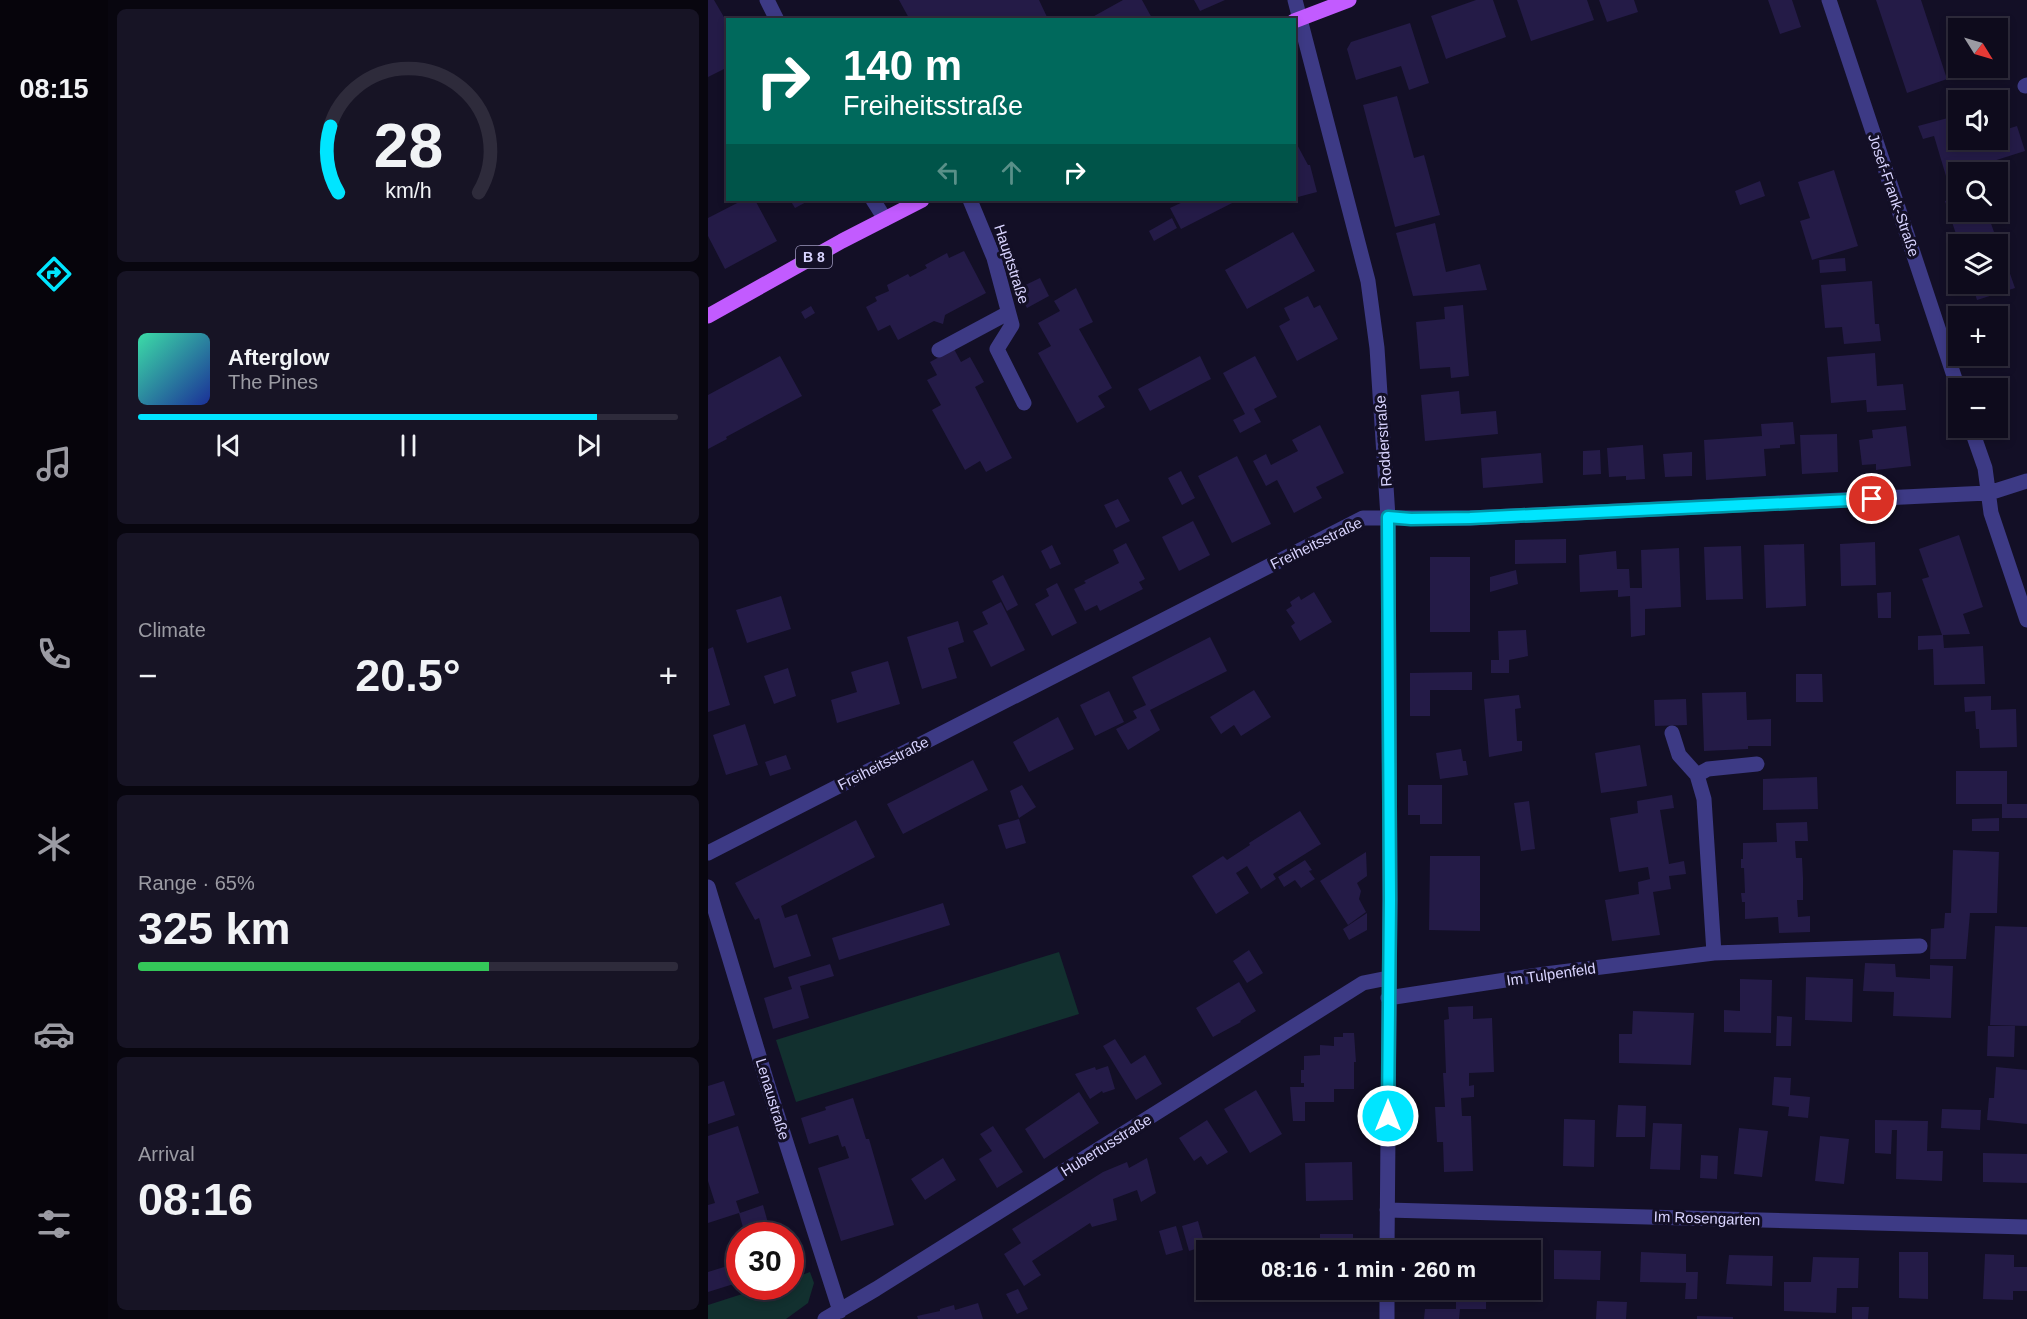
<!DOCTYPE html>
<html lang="en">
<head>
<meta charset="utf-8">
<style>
  :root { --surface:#0e0b1c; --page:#171425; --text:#f1f3f6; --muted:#9b9ba3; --line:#2e2b3b; --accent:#00e5ff }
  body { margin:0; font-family:Helvetica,sans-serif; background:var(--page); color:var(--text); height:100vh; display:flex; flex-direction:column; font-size:22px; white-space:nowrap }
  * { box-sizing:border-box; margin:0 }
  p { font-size:20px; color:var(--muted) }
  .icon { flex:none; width:33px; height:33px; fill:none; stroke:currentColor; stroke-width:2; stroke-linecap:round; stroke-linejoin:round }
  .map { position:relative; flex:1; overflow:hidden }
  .drawer { display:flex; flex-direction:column; gap:9px; padding:9px; background:#08060f; width:600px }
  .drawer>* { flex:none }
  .guide { position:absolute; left:18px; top:18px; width:570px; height:183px; border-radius:0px; box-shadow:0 3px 9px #0003,0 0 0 2px var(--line); background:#00695c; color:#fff; overflow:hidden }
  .needle { width:39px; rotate:127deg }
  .fabs { position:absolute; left:1240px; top:18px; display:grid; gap:12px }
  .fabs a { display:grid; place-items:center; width:60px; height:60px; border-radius:0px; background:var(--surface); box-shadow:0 3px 9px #0003,0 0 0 2px var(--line); font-size:30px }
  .speed { position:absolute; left:18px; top:1222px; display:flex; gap:12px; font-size:30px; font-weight:700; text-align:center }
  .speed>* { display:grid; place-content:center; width:78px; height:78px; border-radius:50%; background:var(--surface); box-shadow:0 3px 9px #0003,0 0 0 2px var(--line); line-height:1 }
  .speed .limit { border:9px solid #d22; background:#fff; color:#111 }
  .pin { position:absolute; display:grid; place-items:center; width:51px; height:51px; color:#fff; margin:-26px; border:3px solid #fff; border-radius:50%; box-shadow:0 2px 6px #0007 }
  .me { position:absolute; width:66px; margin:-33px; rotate:0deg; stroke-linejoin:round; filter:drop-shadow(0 0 4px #0008) }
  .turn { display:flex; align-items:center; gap:21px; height:126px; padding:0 18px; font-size:27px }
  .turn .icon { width:78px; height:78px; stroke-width:2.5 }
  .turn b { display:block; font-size:42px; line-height:51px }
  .lanes { display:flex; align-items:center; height:57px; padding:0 18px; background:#0003; justify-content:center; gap:30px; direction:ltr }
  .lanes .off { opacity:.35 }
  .big { font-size:45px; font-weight:800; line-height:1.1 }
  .drawer .card { flex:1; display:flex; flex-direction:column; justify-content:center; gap:9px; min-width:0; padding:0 21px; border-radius:9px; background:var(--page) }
  .drawer .dial { align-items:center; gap:0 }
  .dial svg { height:156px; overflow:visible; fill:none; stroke:var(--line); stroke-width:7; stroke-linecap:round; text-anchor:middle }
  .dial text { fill:var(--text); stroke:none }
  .song { display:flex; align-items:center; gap:18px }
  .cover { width:72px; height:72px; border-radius:9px; background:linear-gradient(135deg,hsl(160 70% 55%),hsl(230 70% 35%)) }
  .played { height:6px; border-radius:3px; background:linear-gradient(90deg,var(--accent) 85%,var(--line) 85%) }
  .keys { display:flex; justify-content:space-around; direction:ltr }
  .heat { display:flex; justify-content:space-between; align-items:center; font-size:33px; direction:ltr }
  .charge { height:9px; border-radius:4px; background:linear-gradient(90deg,#34c759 65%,var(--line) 0) }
  .trip { position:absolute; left:488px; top:1240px; width:345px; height:60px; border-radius:0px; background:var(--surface); box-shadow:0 3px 9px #0003,0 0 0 2px var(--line); font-weight:800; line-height:60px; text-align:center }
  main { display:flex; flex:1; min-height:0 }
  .dock { display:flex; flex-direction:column; width:108px; justify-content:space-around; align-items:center; background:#06040b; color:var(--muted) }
  .dock .icon { width:42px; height:42px }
  .dock .active { color:var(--accent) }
  .dock b { font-size:27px; color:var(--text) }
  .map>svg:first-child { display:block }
  .green { fill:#12302f }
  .building { fill:#241b47 }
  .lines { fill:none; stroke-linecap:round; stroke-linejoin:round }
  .lane { stroke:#3d3a85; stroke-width:15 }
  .street { stroke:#3d3a85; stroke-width:15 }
  .primary { stroke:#c25bff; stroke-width:15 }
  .route-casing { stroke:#0095a6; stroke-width:15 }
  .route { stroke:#00e5ff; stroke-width:10 }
  .labels { text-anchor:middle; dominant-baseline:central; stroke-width:6; stroke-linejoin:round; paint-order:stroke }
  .shield { fill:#130f26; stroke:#9e99be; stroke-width:1.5 }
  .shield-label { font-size:14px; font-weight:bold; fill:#d9d4ff }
  .street-label { font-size:15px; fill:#d9d4ff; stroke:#130f26 }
</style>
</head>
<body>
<main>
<nav class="dock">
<b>08:15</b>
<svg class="icon active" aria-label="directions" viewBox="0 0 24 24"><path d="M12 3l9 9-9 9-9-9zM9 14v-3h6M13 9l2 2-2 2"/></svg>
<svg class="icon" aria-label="music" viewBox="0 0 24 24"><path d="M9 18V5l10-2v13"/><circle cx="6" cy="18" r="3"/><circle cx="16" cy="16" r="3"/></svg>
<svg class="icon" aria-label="phone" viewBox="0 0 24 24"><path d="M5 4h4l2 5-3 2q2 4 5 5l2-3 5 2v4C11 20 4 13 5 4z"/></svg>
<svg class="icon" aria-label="climate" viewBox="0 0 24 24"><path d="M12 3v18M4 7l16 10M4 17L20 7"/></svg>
<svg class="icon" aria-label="car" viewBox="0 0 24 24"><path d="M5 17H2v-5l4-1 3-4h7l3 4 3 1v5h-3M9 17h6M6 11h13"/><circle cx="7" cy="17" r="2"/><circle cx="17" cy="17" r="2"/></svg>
<svg class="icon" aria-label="filters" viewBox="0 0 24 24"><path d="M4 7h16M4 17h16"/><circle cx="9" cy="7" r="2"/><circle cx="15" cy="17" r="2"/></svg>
</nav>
<section class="drawer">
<div class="card dial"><svg viewBox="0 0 100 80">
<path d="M14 69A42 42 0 1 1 86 69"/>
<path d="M14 69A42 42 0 0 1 10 35" stroke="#00e5ff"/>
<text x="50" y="56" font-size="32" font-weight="700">28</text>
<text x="50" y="72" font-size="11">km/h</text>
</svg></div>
<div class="card">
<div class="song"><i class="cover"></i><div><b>Afterglow</b><p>The Pines</p></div></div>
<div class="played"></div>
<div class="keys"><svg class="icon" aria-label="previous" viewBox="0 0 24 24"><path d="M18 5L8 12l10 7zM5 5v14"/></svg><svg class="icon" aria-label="pause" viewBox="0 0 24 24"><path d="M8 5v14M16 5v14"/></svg><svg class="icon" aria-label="next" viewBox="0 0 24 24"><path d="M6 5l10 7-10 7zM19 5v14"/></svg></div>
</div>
<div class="card"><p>Climate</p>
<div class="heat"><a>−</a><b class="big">20.5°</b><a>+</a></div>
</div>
<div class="card"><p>Range · 65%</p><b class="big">325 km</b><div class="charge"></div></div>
<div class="card"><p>Arrival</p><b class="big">08:16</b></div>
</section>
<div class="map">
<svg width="1319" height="1319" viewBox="0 0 1319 1319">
  <rect width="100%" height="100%" fill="#130f26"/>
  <!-- green -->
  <path class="green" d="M351 952 371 1014 88 1102 68 1040Z
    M102 1272 106 1283 100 1303 78 1319H0V1305L56 1287H82L83 1279Z"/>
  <!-- building -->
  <path class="building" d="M0 0H6L20 24V67L0 77Z
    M191 0H331L339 17 335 20H202Z
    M415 0H434L445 20H379Z
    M486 0H517L492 11Z
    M768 0H785L798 37 738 59 723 16Z
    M809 0H879L886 20 823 41Z
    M891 0H926L930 12 899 22Z
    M1060 0H1084L1093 27 1072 34Z
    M1168 0H1213L1239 79 1199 93Z
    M702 23 721 83 701 90 693 66 648 80 639 49 643 42Z
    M689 96 706 158 716 155 732 215 687 227 655 105Z
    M1251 115V140H1260V141L1290 140V132L1309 126 1317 151 1238 176 1226 136 1215 139 1210 126Z
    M586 139 600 165H602L609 192 586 198Z
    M1126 170 1150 246 1104 260 1092 221 1102 218 1090 182Z
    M1052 181 1057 196 1032 205 1027 191Z
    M1251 196V212H1279L1286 232 1251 243 1237 201Z
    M35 200H47L69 241 17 269 0 236V218Z
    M82 200H102L87 208Z
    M479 200H530L473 229 462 208Z
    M464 218 469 228 446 241 441 231Z
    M727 223 738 272 772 264 779 290 705 296 688 233Z
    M585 232 607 271 539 309 517 270Z
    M256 251 278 293 237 315 235 324 226 321 190 340 182 325 170 331 158 307 169 301 167 297 181 291 179 285 200 274 202 277 219 268 217 265 239 253 241 258Z
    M1294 251 1307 288 1269 300 1264 284H1290V253Z
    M1137 258 1138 271 1112 273 1111 260Z
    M332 278 341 296 319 308 309 289Z
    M1164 281 1167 324H1171L1173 341 1136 344 1134 327 1117 328 1113 285Z
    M368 288 385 322 371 329 404 388 390 396 397 407 369 423 330 353 343 346 330 323 352 311 346 301Z
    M600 296 606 308 612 305 630 339 589 361 571 326 582 320 576 308Z
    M755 305 761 376 743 378 742 367 712 369 708 322 737 319 736 307Z
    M103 306 107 313 97 319 93 312Z
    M246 349 253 362 262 357 276 382 267 387 304 458 278 472 272 461 257 470 224 410 233 405 219 380 229 375 222 362Z
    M1167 353 1169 386 1195 384 1198 410 1159 412 1158 400 1123 403 1119 357Z
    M72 356 94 396 18 437 19 439 0 449V395Z
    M492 356 503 379 442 411 430 389Z
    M547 356 569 397 546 409 553 422 532 433 525 420 537 414 515 373Z
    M751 391 753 414 788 411 790 434 717 441 713 395Z
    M1085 422 1087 444 1072 445V448L1056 449 1058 476 998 480 996 440 1054 436 1053 424Z
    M612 425 636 473 608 487 614 498 586 513 569 480 558 486 545 461 558 454 563 465 590 451 584 440Z
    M1198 426 1203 466 1168 470V464L1154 465 1151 440 1165 438 1164 430Z
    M1129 434 1130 472 1094 474 1092 435Z
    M935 445 937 479 918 480V476L901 477 899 448Z
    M892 450 893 474 875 475V451Z
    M984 452V476L957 477 955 454Z
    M833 453 835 483 775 488 773 458Z
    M529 456 563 524 524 543 490 476Z
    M473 471 487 498 474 505 460 478Z
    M410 499 422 521 408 528 396 505Z
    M485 521 502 555 471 571 454 537Z
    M1251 535 1275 607 1255 614 1262 634 1235 635 1236 648 1275 646 1277 684 1226 685 1225 649 1210 650V636L1234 635 1214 579 1221 577 1211 549Z
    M858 539V563L807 564V540Z
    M1167 542 1168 585 1133 586 1132 544Z
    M418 543 437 579 431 582 435 589 392 611 389 605 377 611 366 589 378 583 376 581 411 563 405 550Z
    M1096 544 1098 606 1058 608 1056 545Z
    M344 545 353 564 342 569 333 551Z
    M1033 546 1035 599 998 600 996 547Z
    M971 548 973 607 937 609V635L923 637 922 596 910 597V590L872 592 871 555 908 551 909 569H921L922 588H934L933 550Z
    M722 557H762V632H722Z
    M808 570 810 584 782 592V577Z
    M295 575 310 605 299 611 284 581Z
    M349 583 369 623 344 636 327 604 341 596 338 589Z
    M606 592 624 622 592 641 583 626 587 623 578 610 584 606 582 602 591 596 593 600Z
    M1183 592V618H1170L1169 593Z
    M73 596 83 629 39 643 28 610Z
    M293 602 317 650 283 667 265 631 280 624 274 612Z
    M250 621 256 642 240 648 249 678 214 689 199 637Z
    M818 630 820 656 801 660V673H783V660H791L790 631Z
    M502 637 519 671 442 710 452 730 420 750 408 729 429 718 425 711 438 705 424 677Z
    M5 647 22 705 0 712V649Z
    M180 661 192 704 129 723 123 700 149 692 143 672Z
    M80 668 88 696 66 704 56 676Z
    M764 672V690H722V716H702V673Z
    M1088 674H1114L1115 702H1088Z
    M546 690 563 717 533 736 526 725 513 734 502 717Z
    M401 691 416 722 387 736 372 705Z
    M1038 692 1039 720 1063 719V746H1040V749L996 751 994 693Z
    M811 695 813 708 807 709 809 741H814V751L781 757 776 699Z
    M1283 696V710L1308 709 1309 747 1272 748 1271 729H1268L1267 711 1257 712 1256 697Z
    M978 699 979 725 947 726 946 700Z
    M350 717 366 749 321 772 305 742Z
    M37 724 50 765 18 775 5 735Z
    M932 745 939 786 893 793 887 753Z
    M753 749 755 761H758L760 775 732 779 728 753Z
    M78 755 83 769 62 776 57 762Z
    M265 760 280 790 195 834 179 804Z
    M1248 771H1299V804H1319V818H1294V804H1248Z
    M1109 777 1110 809 1055 810V779Z
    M314 785 328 807 311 818 302 791Z
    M700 785H734V824H712V815H700Z
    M964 795 966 808 952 810 961 864 976 861 978 874 961 876 963 889 945 892 952 935 904 941 897 900 931 894 930 882 942 879 940 867 911 872 902 818 930 813 929 801Z
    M821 801 827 849 813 851 806 803Z
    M592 811 613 844 565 874 568 879 553 889 539 866 528 873 541 893 508 914 484 876 515 856 519 860 542 845 541 843Z
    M1291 818V831H1264V819Z
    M311 819 318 843 298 849 290 825Z
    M148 820 167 857 73 906 77 918 89 914 103 956 66 968 51 918 47 920 27 883Z
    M1099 822 1100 841H1087L1088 858H1094L1095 878V900H1089L1090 917 1102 916V932L1071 933 1070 917 1037 919V902H1034L1033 893H1037L1036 868H1033V859H1035V843L1069 842 1068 823Z
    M1245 850 1291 852 1289 913H1262L1258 959H1222L1223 929 1236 928 1237 913H1243Z
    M658 852 659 876 649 883 653 891 651 899 658 912 640 925 612 881Z
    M722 856H772V931L721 930Z
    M597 860 604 870 601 871 607 879 593 888 587 880 576 887 570 877Z
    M235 903 242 925 131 960 124 938Z
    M659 913V930L641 940 635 929Z
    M1287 926 1319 927V1026L1282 1025Z
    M541 950 555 973 539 983 525 961Z
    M1157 963 1187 964 1188 977 1222 979V965L1245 966 1243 1018 1185 1016 1186 992 1155 991Z
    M122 964 126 976 92 986 101 1018 65 1029 56 998 84 989 80 977Z
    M1098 977 1145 979 1144 1022 1097 1020Z
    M1032 979 1064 980 1063 1033 1016 1032V1010L1032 1011Z
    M531 982 548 1011 532 1021 533 1022 505 1037 488 1008Z
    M765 1006V1019L784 1018 786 1072 761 1073V1086L766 1085V1097L753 1098 754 1116H763L765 1171 736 1172 735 1142H729L727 1107H737L735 1073H738L736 1020 741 1019 740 1007Z
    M925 1011 986 1013 983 1065 911 1063V1034H924Z
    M1069 1016 1084 1017 1083 1046H1068Z
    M1280 1026H1307L1306 1057 1279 1056Z
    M635 1033H646L648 1062H646V1089H626V1102H597V1121H585L582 1087H596V1083H593V1070H596V1056L612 1055V1045L626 1046V1037H635Z
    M407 1039 423 1064 437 1055 454 1084 428 1100 395 1046Z
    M400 1066 407 1089 395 1093 394 1091 382 1099 367 1074 387 1067 388 1070Z
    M1288 1067 1319 1070V1124L1279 1120 1281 1098H1286Z
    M1066 1077 1083 1078 1082 1095 1102 1097 1100 1118 1080 1116 1081 1107 1064 1105Z
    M16 1081 27 1115 0 1124V1086Z
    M548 1090 574 1134 542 1153 516 1109Z
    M371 1092 391 1123 336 1159 317 1129Z
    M145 1098 158 1139H161L186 1225 133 1241 110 1168 141 1158 137 1146 134 1147 130 1135 101 1144 93 1118 118 1110 117 1107Z
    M910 1105 938 1106 937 1137H908Z
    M1234 1109 1273 1110 1272 1130 1233 1128Z
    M856 1119 887 1120 886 1167 855 1166Z
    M499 1120 520 1152 499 1165 493 1156 486 1161 471 1138Z
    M1167 1120 1220 1121 1219 1151H1235L1234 1181 1188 1179 1189 1130H1184L1183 1154 1167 1153Z
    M945 1123 974 1124 972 1170 942 1169Z
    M30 1126 51 1193 28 1201 32 1213 55 1205 60 1223 47 1227 50 1236H32L31 1245 27 1233 36 1231 31 1213 0 1223V1205L7 1203 0 1181V1136Z
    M285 1126 315 1172 289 1188 271 1159 284 1151 272 1134Z
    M1031 1128 1060 1131 1054 1177 1026 1174Z
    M1112 1136 1141 1139 1136 1184 1107 1181Z
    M1275 1153 1319 1154V1183L1275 1182Z
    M993 1155 1010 1156 1009 1179 992 1178Z
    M235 1158 248 1180 217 1200 203 1179Z
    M439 1158 448 1193 433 1202 429 1190 405 1199 409 1220 384 1227 382 1223 324 1261 333 1275 316 1286 296 1254 313 1243 304 1229 395 1172 419 1162 421 1168Z
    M644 1162 645 1200 598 1201 597 1163Z
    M490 1221 497 1246 481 1251 474 1226Z
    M468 1226 475 1250 458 1255 451 1231Z
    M612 1234H645V1251H612Z
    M719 1246H765V1251H719Z
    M846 1250 893 1251 892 1280 846 1279Z
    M933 1252 978 1254V1272H990L989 1299H977L978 1283 932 1282Z
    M1191 1252H1220V1299L1191 1298Z
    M1277 1254 1306 1255V1267H1319V1291H1305V1300L1275 1299Z
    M1021 1255 1065 1256 1064 1286 1018 1284Z
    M1105 1257 1151 1258 1150 1288H1129L1128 1313 1076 1311V1282H1103Z
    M29 1263V1265H32V1282L0 1292V1272Z
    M310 1289 320 1309 309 1314 298 1294Z
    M604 1290H625V1293L604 1295Z
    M748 1290H778V1309H752L751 1319H716L717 1309H748Z
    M889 1301 919 1302 918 1319H888Z
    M270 1303 275 1319H210L209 1316 232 1311V1309L246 1305 247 1310Z
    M1144 1307H1161L1160 1319H1144Z
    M989 1316 1025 1317V1319H989Z"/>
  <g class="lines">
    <!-- lane -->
    <path class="lane" d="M262 200 286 258 304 325 289 349 316 403
      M231 350 300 313"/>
    <!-- street -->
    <path class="street" d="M59 0 69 20
      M587 0 660 281 669 348 680 517 682 899 679 1251
      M1121 0 1251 391
      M1317 86 1319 85
      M165 200 177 219
      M1263 428 1277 468 1283 513 1319 620
      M989 775 1000 769 1049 764
      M0 853 655 518H762L1258 494 1281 493 1319 481
      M0 887 61 1089 132 1311
      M1006 953 1212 946
      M680 998 837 974 1006 953 996 799 989 775 971 755 964 733
      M679 1210 1319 1227
      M117 1319 168 1289 655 983 680 978
      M679 1319V1290"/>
    <!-- primary -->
    <path class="primary" d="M586 21 641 0
      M0 316 134 241 214 200"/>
  </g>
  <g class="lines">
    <!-- route casing -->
    <g class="route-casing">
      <path id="route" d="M680 1116 682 899 680 517 703 519 762 518 1164 499"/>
    </g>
    <!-- route -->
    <use href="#route" class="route"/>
  </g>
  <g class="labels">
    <!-- shield labels -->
    <rect class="shield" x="88" y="246" width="36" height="22" rx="4.5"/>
    <g class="shield-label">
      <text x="106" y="257">B 8</text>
    </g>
    <!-- street labels -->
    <g class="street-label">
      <text transform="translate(1186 195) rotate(71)">Josef-Frank-Straße</text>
      <text transform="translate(304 264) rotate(72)">Hauptstraße</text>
      <text transform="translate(675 441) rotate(-94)">Rodderstraße</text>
      <text transform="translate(608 543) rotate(-26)">Freiheitsstraße</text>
      <text transform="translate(175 763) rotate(-27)">Freiheitsstraße</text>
      <text transform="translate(843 974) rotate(-8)">Im Tulpenfeld</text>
      <text transform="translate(65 1099) rotate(73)">Lenaustraße</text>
      <text transform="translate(398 1145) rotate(-32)">Hubertusstraße</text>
      <text transform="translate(999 1218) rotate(2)">Im Rosengarten</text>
    </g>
  </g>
</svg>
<div class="fabs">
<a><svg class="needle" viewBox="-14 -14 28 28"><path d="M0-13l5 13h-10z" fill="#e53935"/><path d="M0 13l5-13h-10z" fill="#9b9ba3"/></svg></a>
<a><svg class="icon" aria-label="sound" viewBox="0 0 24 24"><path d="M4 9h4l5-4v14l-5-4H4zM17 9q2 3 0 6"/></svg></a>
<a><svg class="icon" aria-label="search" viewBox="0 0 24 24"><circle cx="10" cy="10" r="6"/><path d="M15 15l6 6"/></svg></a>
<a><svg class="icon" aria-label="layers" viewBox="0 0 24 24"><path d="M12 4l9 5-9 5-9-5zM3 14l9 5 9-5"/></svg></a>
<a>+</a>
<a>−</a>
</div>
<div class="speed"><div class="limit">30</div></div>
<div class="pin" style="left:1164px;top:499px;background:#d93025"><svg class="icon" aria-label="arrive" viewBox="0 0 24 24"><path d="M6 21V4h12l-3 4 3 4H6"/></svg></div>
<svg class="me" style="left:680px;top:1116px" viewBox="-20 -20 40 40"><circle r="17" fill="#00e5ff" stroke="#fff" stroke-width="3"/><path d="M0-11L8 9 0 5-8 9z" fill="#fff"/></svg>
<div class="trip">08:16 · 1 min · 260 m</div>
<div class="guide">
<div class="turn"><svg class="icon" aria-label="right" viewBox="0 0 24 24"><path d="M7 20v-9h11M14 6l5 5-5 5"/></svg><div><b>140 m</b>Freiheitsstraße</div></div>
<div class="lanes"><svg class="icon off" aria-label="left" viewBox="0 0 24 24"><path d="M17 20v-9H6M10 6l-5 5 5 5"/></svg><svg class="icon off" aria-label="ahead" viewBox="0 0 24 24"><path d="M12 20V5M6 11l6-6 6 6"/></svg><svg class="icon" aria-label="right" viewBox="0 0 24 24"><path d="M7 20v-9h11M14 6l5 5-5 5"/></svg></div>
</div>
</div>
</main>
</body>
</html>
